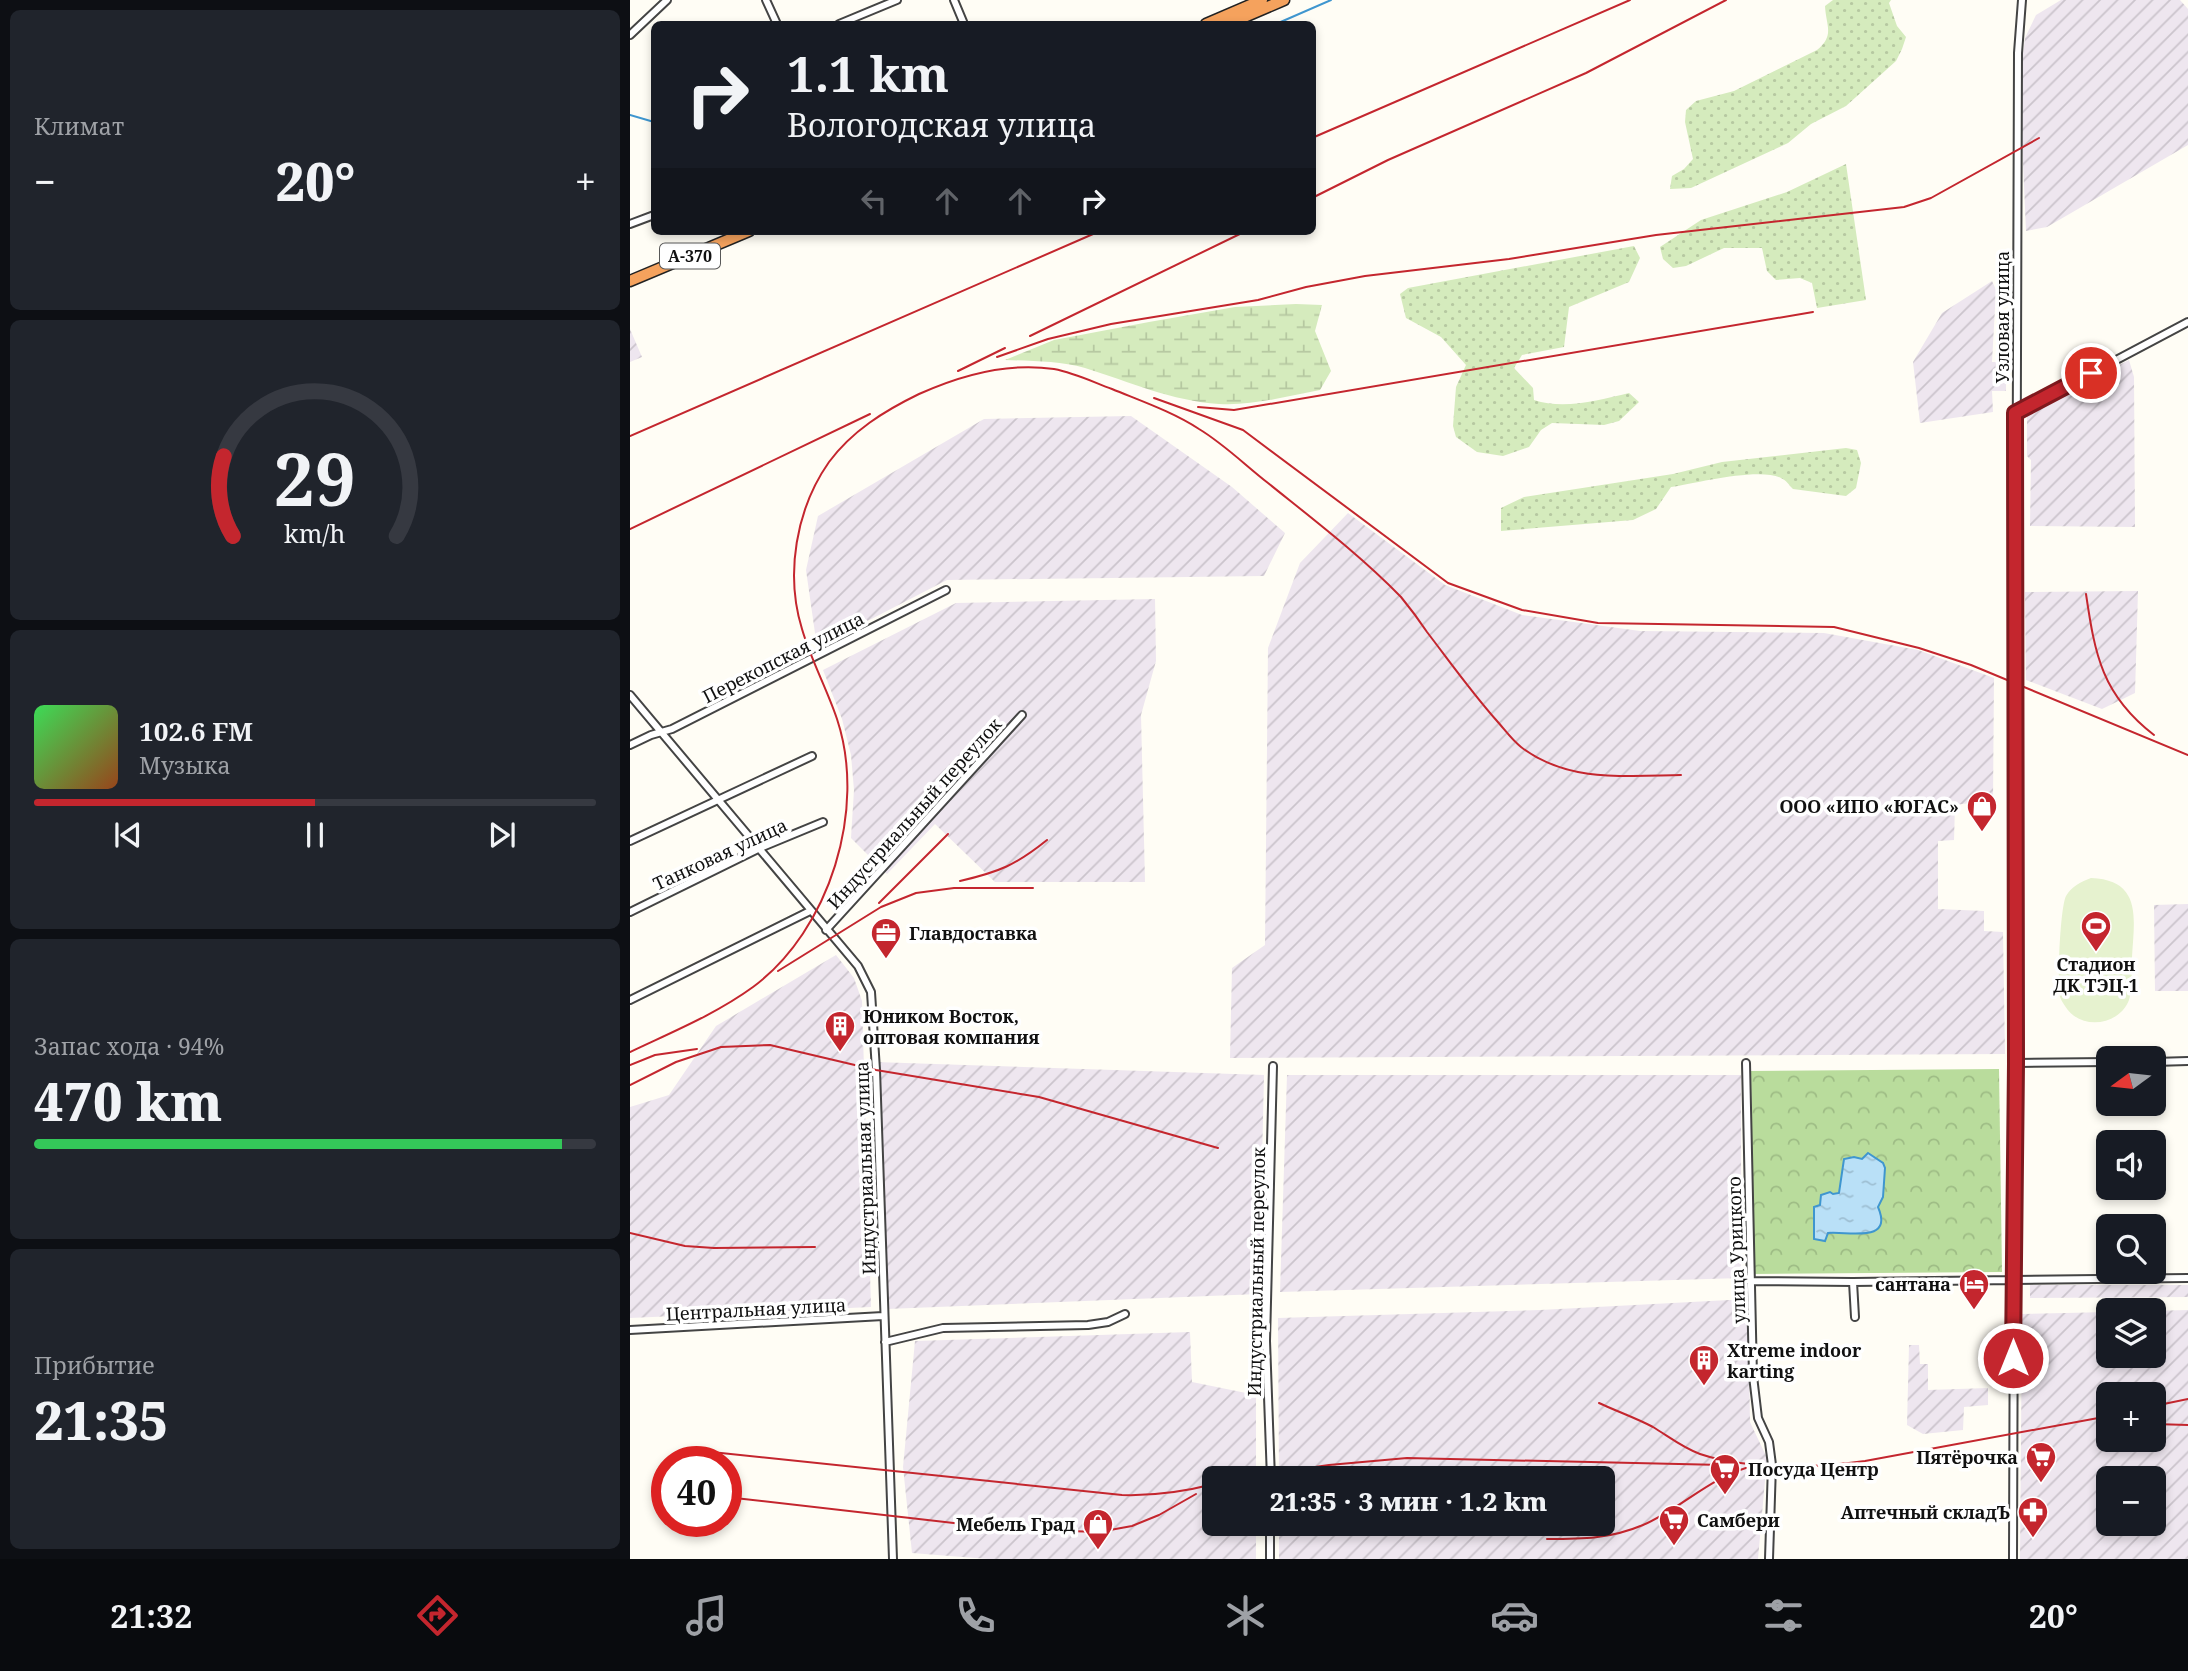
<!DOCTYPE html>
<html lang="ru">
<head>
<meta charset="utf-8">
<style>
  :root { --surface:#171b24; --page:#20242c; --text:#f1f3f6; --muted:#9ea1a6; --line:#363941; --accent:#c4262e }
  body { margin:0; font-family:"Noto Serif",serif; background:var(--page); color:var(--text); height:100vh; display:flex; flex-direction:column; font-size:26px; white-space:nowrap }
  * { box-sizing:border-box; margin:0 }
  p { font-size:23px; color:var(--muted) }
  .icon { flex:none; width:38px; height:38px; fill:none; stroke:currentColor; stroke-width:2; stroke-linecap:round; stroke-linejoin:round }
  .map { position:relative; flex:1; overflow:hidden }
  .panel { display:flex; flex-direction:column; gap:10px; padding:10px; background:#0d0f14; width:630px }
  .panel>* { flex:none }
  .banner { position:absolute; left:21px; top:21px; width:665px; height:214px; border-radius:10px; box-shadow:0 4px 10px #0003; background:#171b24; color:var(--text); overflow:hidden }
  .needle { width:46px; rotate:255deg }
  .tools { position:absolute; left:1466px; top:1046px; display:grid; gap:14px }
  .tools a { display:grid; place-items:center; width:70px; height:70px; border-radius:10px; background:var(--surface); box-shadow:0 4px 10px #0003; font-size:35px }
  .speed { position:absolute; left:21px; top:1446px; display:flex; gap:14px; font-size:35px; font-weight:700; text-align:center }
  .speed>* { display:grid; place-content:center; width:91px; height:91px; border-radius:50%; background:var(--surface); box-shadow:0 4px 10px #0003; line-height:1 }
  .speed .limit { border:10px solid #d22; background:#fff; color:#111 }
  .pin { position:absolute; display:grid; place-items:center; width:60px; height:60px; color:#fff; margin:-30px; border:4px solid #fff; border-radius:50%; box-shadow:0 2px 7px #0007 }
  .me { position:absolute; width:77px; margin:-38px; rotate:0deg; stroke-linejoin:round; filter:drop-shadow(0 0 5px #0008) }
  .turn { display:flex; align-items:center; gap:24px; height:147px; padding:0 21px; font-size:32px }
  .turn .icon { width:91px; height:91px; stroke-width:2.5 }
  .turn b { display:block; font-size:49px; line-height:60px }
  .lanes { display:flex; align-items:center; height:66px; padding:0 21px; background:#0003; justify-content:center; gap:35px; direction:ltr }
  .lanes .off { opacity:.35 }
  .big { font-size:52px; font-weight:800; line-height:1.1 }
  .panel .tile { flex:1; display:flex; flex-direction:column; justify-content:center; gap:10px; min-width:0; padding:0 24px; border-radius:10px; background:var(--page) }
  .panel .dial { align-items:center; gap:0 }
  .dial svg { height:182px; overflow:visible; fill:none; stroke:var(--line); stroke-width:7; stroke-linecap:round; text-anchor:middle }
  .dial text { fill:var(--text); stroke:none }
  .song { display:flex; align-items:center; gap:21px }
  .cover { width:84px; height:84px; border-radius:10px; background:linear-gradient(135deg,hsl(130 70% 55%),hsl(20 70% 35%)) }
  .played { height:7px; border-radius:4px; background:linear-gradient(90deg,var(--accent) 50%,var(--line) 50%) }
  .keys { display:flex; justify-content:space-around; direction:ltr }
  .heat { display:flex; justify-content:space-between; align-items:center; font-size:38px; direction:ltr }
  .charge { height:10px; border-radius:5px; background:linear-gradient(90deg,#34c759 94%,var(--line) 0) }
  .trip { position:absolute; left:572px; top:1466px; width:413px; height:70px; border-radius:10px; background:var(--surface); box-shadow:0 4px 10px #0003; font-weight:800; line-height:70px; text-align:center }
  .tab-bar { display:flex; height:112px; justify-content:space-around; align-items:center; background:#090b0e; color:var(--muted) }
  .tab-bar .icon { width:49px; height:49px }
  .tab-bar .selected { color:var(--accent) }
  .tab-bar b { font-size:32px; color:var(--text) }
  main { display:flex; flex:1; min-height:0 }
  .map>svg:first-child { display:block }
  .industrial { fill:url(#industrial-furrows); fill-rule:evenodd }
  .grass { fill:url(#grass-dots) }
  .forest { fill:url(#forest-crowns) }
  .wetland { fill:url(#wetland-marsh) }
  .pitch { fill:#e6f2cf }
  .water { fill:url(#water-ripples); stroke:#3f96cf; stroke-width:2 }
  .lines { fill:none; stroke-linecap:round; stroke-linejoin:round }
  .stream { stroke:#3f96cf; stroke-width:2 }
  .minor-casing { stroke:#444; stroke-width:10 }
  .highway-casing { stroke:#222; stroke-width:13 }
  .minor { stroke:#fff; stroke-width:6 }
  .highway { stroke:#f5a25d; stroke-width:10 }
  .rail { stroke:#c4262e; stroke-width:2 }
  .route-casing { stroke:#7f191e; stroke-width:18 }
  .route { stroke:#c4262e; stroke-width:12 }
  .labels { text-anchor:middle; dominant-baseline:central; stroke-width:7; stroke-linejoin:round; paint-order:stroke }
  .shield { fill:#fff; stroke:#585858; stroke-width:2 }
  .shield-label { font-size:16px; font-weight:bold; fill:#111 }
  .street-label { font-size:18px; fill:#111; stroke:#fff }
  .poi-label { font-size:18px; font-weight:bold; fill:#111; stroke:#fff; text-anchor:end }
</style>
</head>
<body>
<main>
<section class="panel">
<div class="tile"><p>Климат</p>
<div class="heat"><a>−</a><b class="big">20°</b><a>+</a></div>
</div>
<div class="tile dial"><svg viewBox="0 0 100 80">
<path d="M14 69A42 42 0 1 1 86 69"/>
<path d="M14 69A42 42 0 0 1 10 34" stroke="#c4262e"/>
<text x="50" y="56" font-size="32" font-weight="700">29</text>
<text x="50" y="72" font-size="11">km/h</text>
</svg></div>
<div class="tile">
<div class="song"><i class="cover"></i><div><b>102.6 FM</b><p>Музыка</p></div></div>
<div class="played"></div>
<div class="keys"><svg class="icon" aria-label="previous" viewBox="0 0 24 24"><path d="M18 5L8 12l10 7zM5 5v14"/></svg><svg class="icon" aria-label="pause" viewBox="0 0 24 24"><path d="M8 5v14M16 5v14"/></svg><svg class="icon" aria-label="next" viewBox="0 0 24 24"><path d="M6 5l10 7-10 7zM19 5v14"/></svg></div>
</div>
<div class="tile"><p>Запас хода · 94%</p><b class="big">470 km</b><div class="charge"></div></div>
<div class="tile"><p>Прибытие</p><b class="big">21:35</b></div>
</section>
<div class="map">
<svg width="1558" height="1559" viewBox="0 0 1558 1559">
  <defs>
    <pattern id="industrial-furrows" width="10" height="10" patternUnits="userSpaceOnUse" patternTransform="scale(1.75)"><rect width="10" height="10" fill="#eee6ef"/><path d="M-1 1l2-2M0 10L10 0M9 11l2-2" fill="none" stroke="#cbc4cc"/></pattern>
    <pattern id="grass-dots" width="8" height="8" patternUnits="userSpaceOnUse" patternTransform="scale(1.75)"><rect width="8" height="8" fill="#d5ebbd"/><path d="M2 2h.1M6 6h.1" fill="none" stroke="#b6c8a1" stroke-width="1.8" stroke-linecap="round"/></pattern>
    <pattern id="forest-crowns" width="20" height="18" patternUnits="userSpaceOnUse" patternTransform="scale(1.75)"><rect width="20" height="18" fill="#b9dc9c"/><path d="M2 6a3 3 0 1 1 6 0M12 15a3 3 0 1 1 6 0" fill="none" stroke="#9ebc85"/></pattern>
    <pattern id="wetland-marsh" width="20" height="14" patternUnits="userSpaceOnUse" patternTransform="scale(1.75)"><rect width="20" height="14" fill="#d5ebbd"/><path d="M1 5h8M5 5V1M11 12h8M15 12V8" fill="none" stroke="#b6c8a1"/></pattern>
    <pattern id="water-ripples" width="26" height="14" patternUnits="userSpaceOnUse" patternTransform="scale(1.75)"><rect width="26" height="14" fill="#b9e0f7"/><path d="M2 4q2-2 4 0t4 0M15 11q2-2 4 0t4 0" fill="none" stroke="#9ebfd3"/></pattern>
  </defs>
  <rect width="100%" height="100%" fill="#fffdf5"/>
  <!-- industrial -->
  <path class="industrial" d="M1431 0H1550L1558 9V145L1417 227 1396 231 1392 140 1391 69 1395 38 1406 15Z
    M1362 281 1366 290 1362 362H1376V391H1362L1363 412 1290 423 1283 362 1312 313Z
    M0 329 12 357 0 362Z
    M1499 360 1504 377 1505 527 1400 526 1401 460 1397 456V412Z
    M501 416 602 487 655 533 634 576 317 580 187 647 176 570 188 516 354 419Z
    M718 513 815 585 892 615 1010 631 1194 633 1288 650 1364 678 1363 800 1325 805 1324 840 1308 841V909L1354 911V931L1373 932 1375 1054 600 1058 602 968 635 945 638 648 670 563Z
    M1508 591 1505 693 1472 709 1396 680 1395 592Z
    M525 599 526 661 511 715 515 882H365L305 824 257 874 221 838 224 790 221 755 212 719 193 670 326 603Z
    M1558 904V991H1525L1524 905Z
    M206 955 224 978 232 1001 241 1307 0 1318V1107L39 1095 86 1026Z
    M245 1062 634 1075 629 1294 257 1309Z
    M657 1075H1111V1278L650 1292Z
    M1400 1285H1558V1297L1400 1298Z
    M1118 1299 1120 1422 1137 1458 1128 1559H649V1524H973V1479H649L648 1318 910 1310Z
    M1558 1310V1559H1390L1392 1314 1479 1312V1356H1524V1311H1520ZM1479 1395H1524V1440H1479ZM1479 1479H1524V1524H1479Z
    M560 1332 562 1382 626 1395V1479H584V1524H626V1559H358L282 1553 273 1467 285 1341Z
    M1279 1345H1289L1290 1364H1298V1390L1358 1388V1405L1334 1407 1333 1430 1293 1434 1277 1425Z"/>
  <!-- grass -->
  <path class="grass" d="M1203 0H1261L1259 3 1267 26 1276 37 1272 49 1266 61 1216 106 1181 124 1158 143 1061 188 1040 189 1042 176 1054 169 1063 159 1055 122 1056 110 1066 101 1104 91 1187 50C1205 35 1196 26 1195 6Z
    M1216 164 1236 300 1187 308 1182 283 1170 278 1146 280 1137 271 1132 248H1094L1056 266 1043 268 1033 259 1030 247 1071 220 1157 192Z
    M1004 246 1010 258 999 282 939 307 934 347 892 355 884 368 903 388 904 400C934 410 969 400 999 393L1009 402 989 421 974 425 922 423 911 430 899 447 873 456 847 452 826 437 823 426 826 387 836 365 811 337 776 318 770 294 778 288Z
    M1216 448 1227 450 1231 463 1226 488 1216 496 1163 489C1159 485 1156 480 1151 478 1129 467 1067 483 1041 487L1026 509 1003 520 871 531V508L894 497 1043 474 1092 462Z"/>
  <!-- forest -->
  <path class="forest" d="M1369 1069 1372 1272 1123 1274 1121 1071Z"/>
  <!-- wetland -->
  <path class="wetland" d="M666 304 692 305 685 331 701 371 690 390C657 396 623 406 589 404 542 401 500 382 455 368 429 361 402 361 375 360L424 340 519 322 605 307Z"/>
  <!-- pitch -->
  <path class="pitch" d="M1461 878C1513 880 1504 920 1502 957 1501 970 1503 988 1499 1000 1489 1026 1450 1031 1435 1006 1433 1003 1431 1000 1430 997 1427 984 1430 908 1436 896 1442 886 1451 882 1461 878Z"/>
  <!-- water -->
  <path class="water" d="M1238 1153 1253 1163 1255 1168 1253 1197 1248 1207C1264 1244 1218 1231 1198 1233L1195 1241 1184 1239V1207L1190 1205 1191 1195 1200 1192 1203 1194 1209 1193 1214 1159 1224 1157 1232 1159Z"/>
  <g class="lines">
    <!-- stream -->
    <path class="stream" d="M646 24 701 0
      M0 115 24 122"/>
    <!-- minor casing -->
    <g class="minor-casing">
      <path id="minor" d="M136 0 147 24
        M324 0 334 24
        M209 24 267 0
        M0 35 37 0
        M0 224 24 215
        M1386 413 1558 322
        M0 695 228 966 241 992 246 1070 263 1559
        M0 745 21 735 42 729 316 590
        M0 841 182 756
        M0 912 130 848 193 822
        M196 930 392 715
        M0 1000 180 911
        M1524 1062 1558 1061
        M1116 1063 1123 1376 1128 1418 1139 1442 1142 1465 1139 1559
        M1386 1063 1479 1062
        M1121 1281 1223 1282 1558 1278
        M1223 1282 1225 1317
        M0 1330 253 1316
        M255 1342 313 1328 458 1325 478 1322 495 1314
        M641 1479 636 1341 643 1066
        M640 1559V1524
        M1383 1559 1388 53 1392 0"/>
    </g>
    <!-- highway casing -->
    <g class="highway-casing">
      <path id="highway" d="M576 24 632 0
        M598 24 654 0
        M0 281 119 231"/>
    </g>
    <!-- minor -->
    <use href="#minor" class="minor"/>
    <!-- highway -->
    <use href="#highway" class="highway"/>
    <!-- rail -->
    <path class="rail" d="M682 138 1000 0
      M682 198 758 160 956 73 1096 0
      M400 336 616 231
      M367 357 418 339 481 324 628 300 676 287 735 276 879 259 1026 235 1274 207 1301 198 1409 138
      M328 371 375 348
      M524 398 613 430 818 583 892 610 968 623 1204 627 1289 648 1341 665 1558 755
      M568 407 604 410 1183 312
      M0 436 470 231
      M0 529 240 414
      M1456 594C1465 655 1472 695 1524 735
      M330 881C369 872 386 865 417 840
      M249 903 318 834
      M148 971 251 907 286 893 324 888H403
      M0 1052C42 1032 86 1014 123 987 200 930 237 809 207 719 197 689 181 660 172 629 155 574 166 509 199 462 222 431 254 411 289 394 331 375 377 362 424 369 445 373 463 382 482 389 511 401 543 412 569 429 594 444 616 466 638 483 684 520 730 555 771 597 780 608 789 620 797 632 820 662 842 693 867 721 875 730 882 740 891 747 938 783 996 776 1051 775
      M0 1065 25 1055 67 1049
      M0 1085 46 1062 91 1047 140 1045 246 1070 409 1097 588 1148
      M0 1233 55 1246 84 1248 185 1247
      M969 1403C986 1411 1006 1418 1023 1427 1038 1436 1053 1448 1070 1454 1118 1470 1185 1468 1235 1461L1479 1416
      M1524 1406 1558 1399
      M1524 1424 1558 1425
      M53 1449 492 1495C524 1496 553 1492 584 1484
      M602 1479 699 1465 777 1458 1093 1465
      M28 1489 37 1490
      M96 1497 376 1529 469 1532 502 1526 529 1515 566 1494
      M917 1539C952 1539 980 1539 1013 1525 1052 1508 1081 1476 1123 1466"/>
  </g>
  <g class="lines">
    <!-- route casing -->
    <g class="route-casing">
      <path id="route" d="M1383 1358 1386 1063 1385 413 1461 373"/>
    </g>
    <!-- route -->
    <use href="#route" class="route"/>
  </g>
  <!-- icons -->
  <defs>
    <g id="shop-pin" transform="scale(1.575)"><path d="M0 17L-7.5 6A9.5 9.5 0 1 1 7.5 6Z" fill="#c4262e" stroke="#fff"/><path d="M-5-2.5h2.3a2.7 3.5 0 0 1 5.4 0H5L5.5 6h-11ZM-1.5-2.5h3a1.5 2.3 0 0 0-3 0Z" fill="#fff"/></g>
    <g id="stadium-pin" transform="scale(1.575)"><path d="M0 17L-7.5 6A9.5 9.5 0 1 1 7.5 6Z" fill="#c4262e" stroke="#fff"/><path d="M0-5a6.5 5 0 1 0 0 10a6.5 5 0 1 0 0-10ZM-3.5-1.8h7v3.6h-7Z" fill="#fff"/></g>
    <g id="office-pin" transform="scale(1.575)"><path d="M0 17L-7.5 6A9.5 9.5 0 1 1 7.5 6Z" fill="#c4262e" stroke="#fff"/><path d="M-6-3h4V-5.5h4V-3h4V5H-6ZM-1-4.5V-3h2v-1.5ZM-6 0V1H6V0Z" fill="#fff"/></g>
    <g id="building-pin" transform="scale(1.575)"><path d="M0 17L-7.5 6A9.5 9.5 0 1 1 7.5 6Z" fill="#c4262e" stroke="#fff"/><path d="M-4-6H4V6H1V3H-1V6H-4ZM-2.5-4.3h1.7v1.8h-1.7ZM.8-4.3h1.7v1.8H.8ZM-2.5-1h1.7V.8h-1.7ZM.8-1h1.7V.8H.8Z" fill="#fff"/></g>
    <g id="hotel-pin" transform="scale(1.575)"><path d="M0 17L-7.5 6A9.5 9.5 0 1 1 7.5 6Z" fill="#c4262e" stroke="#fff"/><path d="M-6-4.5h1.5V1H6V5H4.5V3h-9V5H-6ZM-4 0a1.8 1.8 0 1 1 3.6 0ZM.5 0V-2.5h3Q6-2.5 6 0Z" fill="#fff"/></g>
    <g id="supermarket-pin" transform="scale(1.575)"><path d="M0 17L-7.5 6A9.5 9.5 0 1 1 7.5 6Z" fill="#c4262e" stroke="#fff"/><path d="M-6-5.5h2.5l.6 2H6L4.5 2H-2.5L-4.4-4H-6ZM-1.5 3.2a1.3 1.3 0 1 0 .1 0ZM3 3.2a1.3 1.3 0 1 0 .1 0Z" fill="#fff"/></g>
    <g id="pharmacy-pin" transform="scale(1.575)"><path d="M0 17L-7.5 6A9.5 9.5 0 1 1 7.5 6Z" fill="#c4262e" stroke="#fff"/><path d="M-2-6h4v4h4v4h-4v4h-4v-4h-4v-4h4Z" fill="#fff"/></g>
  </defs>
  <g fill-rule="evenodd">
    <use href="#shop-pin" x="1352" y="806"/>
    <use href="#stadium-pin" x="1466" y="926"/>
    <use href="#office-pin" x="256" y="933"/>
    <use href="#building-pin" x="210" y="1026"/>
    <use href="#hotel-pin" x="1344" y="1284"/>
    <use href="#building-pin" x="1074" y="1360"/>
    <use href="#supermarket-pin" x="1411" y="1457"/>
    <use href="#supermarket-pin" x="1095" y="1469"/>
    <use href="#pharmacy-pin" x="1403" y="1512"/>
    <use href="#supermarket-pin" x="1044" y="1520"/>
    <use href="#shop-pin" x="468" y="1524"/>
  </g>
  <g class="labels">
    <!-- shield labels -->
    <rect class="shield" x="30" y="243.5" width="60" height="25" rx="5"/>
    <g class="shield-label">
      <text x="60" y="256">А-370</text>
    </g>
    <!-- street labels -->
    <g class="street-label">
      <text transform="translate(1372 317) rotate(-90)">Узловая улица</text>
      <text transform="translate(153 657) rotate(-27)">Перекопская улица</text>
      <text transform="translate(284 813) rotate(-48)">Индустриальный переулок</text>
      <text transform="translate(90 854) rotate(-25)">Танковая улица</text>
      <text transform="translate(235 1168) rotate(-92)">Индустриальная улица</text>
      <text transform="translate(1106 1250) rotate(-92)">улица Урицкого</text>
      <text transform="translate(626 1272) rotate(-89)">Индустриальный переулок</text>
      <text transform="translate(126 1309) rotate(-3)">Центральная улица</text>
    </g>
    <!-- poi labels -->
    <g class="poi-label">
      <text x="1329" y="806">ООО «ИПО «ЮГАС»</text>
      <text x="279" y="933" text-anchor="start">Главдоставка</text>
      <text x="1466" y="964" text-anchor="middle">Стадион<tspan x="1466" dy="21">ДК ТЭЦ-1</tspan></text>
      <text x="233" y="1016" text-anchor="start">Юником Восток,<tspan x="233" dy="21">оптовая компания</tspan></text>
      <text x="1321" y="1284">сантана</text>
      <text x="1097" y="1350" text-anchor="start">Xtreme indoor<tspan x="1097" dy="21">karting</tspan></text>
      <text x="1388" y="1457">Пятёрочка</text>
      <text x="1118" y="1469" text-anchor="start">Посуда Центр</text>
      <text x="1380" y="1512">Аптечный складЪ</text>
      <text x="1067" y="1520" text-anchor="start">Самбери</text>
      <text x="445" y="1524">Мебель Град</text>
    </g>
  </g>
</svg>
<div class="tools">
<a><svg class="needle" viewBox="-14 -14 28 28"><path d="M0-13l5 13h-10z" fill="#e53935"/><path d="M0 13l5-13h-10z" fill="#9ea1a6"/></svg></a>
<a><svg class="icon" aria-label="sound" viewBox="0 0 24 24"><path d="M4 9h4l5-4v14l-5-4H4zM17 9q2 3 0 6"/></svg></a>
<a><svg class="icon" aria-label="search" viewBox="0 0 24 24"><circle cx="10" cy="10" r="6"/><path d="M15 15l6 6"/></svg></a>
<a><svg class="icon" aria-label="layers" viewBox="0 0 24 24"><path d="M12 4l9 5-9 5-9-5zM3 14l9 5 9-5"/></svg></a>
<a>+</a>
<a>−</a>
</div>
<div class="speed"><div class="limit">40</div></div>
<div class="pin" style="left:1461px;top:373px;background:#d93025"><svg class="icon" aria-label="arrive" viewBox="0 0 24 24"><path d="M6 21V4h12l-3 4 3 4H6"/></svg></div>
<svg class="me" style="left:1383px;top:1358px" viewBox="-20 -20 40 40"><circle r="17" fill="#c4262e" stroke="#fff" stroke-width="3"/><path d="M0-11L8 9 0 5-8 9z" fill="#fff"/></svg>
<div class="trip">21:35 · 3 мин · 1.2 km</div>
<div class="banner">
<div class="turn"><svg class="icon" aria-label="right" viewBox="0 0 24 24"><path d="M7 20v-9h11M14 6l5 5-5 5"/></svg><div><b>1.1 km</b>Вологодская улица</div></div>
<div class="lanes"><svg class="icon off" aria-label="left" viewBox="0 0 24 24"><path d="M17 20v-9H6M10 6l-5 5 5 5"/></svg><svg class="icon off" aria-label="ahead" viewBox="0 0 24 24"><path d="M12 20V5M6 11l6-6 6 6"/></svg><svg class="icon off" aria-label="ahead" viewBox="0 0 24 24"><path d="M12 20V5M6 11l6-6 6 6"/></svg><svg class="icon" aria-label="right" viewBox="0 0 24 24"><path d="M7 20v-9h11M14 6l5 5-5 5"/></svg></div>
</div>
</div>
</main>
<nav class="tab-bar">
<b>21:32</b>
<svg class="icon selected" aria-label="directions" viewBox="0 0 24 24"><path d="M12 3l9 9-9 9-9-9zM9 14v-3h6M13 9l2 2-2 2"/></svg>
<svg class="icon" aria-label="music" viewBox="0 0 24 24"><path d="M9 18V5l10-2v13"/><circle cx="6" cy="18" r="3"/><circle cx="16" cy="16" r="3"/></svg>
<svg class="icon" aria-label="phone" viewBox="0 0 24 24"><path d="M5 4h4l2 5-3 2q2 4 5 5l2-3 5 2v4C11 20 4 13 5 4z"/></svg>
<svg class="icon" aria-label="climate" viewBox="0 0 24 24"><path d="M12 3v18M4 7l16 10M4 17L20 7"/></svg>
<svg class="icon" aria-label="car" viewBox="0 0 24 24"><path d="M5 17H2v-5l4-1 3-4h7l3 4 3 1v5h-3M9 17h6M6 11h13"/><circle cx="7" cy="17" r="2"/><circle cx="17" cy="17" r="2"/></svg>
<svg class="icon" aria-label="filters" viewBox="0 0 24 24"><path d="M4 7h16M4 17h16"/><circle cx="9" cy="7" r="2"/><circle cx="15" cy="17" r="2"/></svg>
<b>20°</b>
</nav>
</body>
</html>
